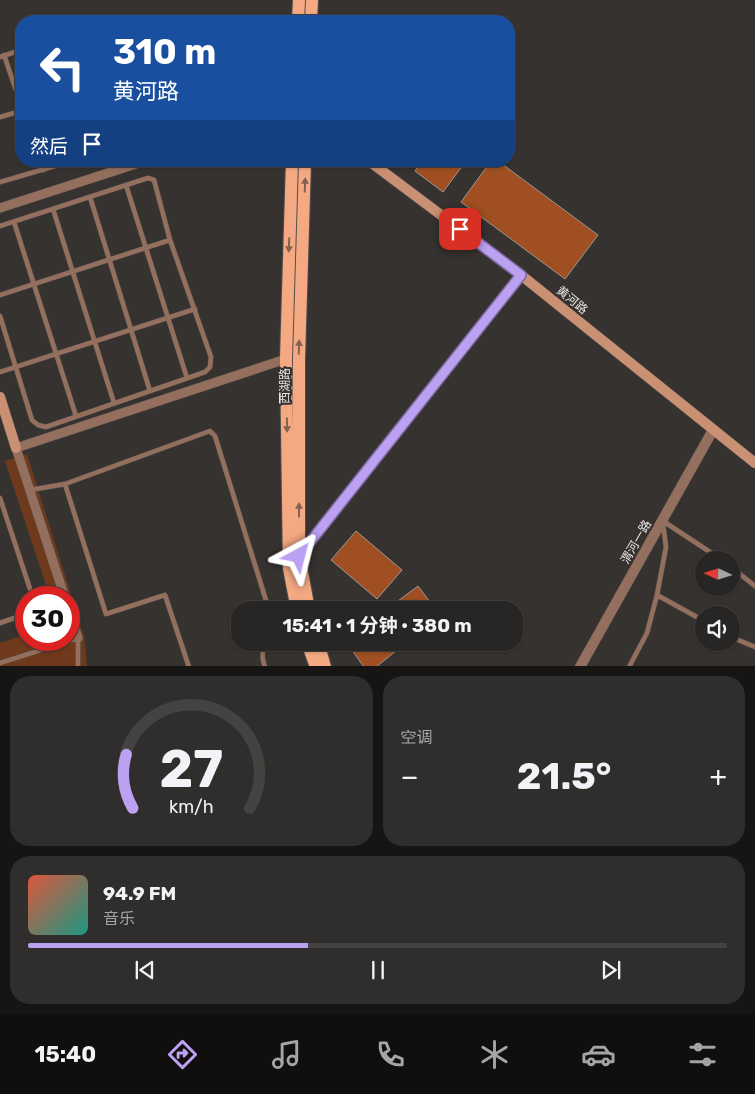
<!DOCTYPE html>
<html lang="zh">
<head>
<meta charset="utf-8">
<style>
  :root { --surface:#282624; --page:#302e2c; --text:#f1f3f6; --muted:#a5a5a6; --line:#444341; --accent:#bca0f2 }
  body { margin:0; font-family:Rubik,"Noto Sans SC",sans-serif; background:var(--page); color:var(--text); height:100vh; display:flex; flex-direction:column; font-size:19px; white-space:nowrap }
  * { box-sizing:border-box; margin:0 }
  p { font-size:16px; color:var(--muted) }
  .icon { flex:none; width:28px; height:28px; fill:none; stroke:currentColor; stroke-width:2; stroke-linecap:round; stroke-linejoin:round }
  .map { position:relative; height:666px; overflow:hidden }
  .drawer { display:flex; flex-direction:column; gap:10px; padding:10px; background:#161514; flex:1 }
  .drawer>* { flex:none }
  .top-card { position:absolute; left:15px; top:15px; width:500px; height:152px; border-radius:20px; box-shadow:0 1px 4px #0004,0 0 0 1px var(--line); background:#1a4fa0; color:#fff; overflow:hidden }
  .needle { width:32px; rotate:274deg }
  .tools { position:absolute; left:695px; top:551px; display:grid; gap:10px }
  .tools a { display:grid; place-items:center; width:45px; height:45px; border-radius:50%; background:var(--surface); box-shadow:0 1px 4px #0004,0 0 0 1px var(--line); font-size:25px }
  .speed { position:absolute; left:15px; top:586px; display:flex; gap:10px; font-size:25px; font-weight:700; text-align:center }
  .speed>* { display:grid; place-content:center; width:65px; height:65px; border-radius:50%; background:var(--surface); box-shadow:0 1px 4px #0004,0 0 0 1px var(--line); line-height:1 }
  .speed .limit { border:8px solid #d22; background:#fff; color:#111 }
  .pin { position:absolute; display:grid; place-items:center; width:42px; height:42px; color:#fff; margin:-21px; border-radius:10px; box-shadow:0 2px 8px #0006 }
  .me { position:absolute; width:55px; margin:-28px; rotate:38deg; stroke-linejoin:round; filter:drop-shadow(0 0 4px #0008) }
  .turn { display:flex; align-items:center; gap:18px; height:105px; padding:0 15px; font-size:22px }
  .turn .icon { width:65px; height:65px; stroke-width:2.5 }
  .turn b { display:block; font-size:35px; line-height:42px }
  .then { display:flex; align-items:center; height:48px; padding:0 15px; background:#0003; gap:10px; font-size:19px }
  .big { font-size:38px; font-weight:700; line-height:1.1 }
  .drawer .widget { flex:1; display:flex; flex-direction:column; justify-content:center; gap:8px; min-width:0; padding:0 18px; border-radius:20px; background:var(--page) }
  .drawer .dial { align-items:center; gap:0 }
  .dial svg { height:130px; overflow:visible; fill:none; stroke:var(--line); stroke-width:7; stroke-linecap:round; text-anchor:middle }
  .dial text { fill:var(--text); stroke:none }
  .song { display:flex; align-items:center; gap:15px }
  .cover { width:60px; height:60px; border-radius:8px; background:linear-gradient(135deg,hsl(10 70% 55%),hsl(170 70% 35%)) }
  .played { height:5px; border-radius:2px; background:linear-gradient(90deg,var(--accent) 40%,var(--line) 40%) }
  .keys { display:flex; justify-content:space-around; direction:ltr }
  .heat { display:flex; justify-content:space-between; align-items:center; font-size:28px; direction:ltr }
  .drawer .tiles { flex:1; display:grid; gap:10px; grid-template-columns:1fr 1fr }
  .widget:last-child { grid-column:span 2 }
  .trip { position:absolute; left:231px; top:601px; width:292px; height:50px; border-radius:20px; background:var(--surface); box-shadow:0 1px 4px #0004,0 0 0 1px var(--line); font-weight:700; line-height:50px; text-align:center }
  .dock { display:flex; height:80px; justify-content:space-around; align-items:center; background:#100f0e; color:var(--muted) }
  .dock .icon { width:35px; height:35px }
  .dock .on { color:var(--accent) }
  .dock b { font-size:22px; color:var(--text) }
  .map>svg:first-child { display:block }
  .green { fill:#6f391b }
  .building { fill:#9f4f21; stroke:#9d9896 }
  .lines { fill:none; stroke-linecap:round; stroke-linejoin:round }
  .service-casing { stroke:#524e4c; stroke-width:5.5 }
  .minor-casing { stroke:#524e4c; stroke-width:10 }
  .tertiary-casing { stroke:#524e4c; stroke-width:11 }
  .secondary-casing { stroke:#524e4c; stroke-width:11 }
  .primary-casing { stroke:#524e4c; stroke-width:14 }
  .service { stroke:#946f5d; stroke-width:4.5 }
  .minor { stroke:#946f5d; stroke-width:9 }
  .tertiary { stroke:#946f5d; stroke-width:10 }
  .secondary { stroke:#ca9073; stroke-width:10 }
  .primary { stroke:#f4a983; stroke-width:12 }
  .oneway { fill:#826251 }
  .route-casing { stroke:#7a689d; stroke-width:12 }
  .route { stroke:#bca0f2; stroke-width:9 }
  .labels { text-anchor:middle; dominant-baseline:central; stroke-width:4.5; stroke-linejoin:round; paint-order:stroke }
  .street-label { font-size:12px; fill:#e6e3e2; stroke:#363230 }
</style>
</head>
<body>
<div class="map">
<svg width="755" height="667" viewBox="0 0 755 667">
  <rect width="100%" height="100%" fill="#363230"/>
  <!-- green -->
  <path class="green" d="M27 454 84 636 87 666H0V643L26 634V640H69V598L50 597 5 461Z"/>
  <!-- building -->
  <path class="building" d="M422 161H466L443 192 415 171Z
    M491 161H498L598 235 565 279 461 202Z
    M356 531 402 570 377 599 331 560Z
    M418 586 436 610H386Z
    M346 642H407L376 667H364Z"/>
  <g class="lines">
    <!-- service casing -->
    <g class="service-casing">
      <path id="service" d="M4 55 21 105
        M0 57 21 50
        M0 117 21 111
        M40 161 43 170
        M0 182 72 161
        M126 185 187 378
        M90 197 150 391
        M53 209 114 403
        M14 222 76 416
        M0 226 148 178 154 180 170 240 211 357 210 367 205 372 46 427 38 425 32 420 0 316
        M0 295 170 240
        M0 372 195 309
        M65 484 210 431 215 436 269 610
        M30 490 65 484 106 614 165 595 189 667
        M0 498 33 598
        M663 521 722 560
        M731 567 755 586
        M657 595 704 621
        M0 623 26 614
        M731 637 755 647
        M0 663 78 638V667
        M265 667C261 657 261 649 270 642
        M629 667 647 633 657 595 666 547 663 523"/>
    </g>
    <!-- minor casing -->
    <g class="minor-casing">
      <path id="minor" d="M0 208 145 161
        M298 557 521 275
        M65 598 16 448 286 359
        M69 610 78 638"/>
    </g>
    <!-- tertiary casing -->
    <g class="tertiary-casing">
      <path id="tertiary" d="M580 667 713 430"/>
    </g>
    <!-- secondary casing -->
    <g class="secondary-casing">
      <path id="secondary" d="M369 161 521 275 755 463
        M0 397 16 448"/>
    </g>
    <!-- primary casing -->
    <g class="primary-casing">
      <path id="primary" d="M298 21 299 0
        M311 21 312 0
        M292 161 286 359 289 568 297 610
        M305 161 299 359V556L309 610
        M307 642 316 667
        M318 642 325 667"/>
    </g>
    <!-- service -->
    <use href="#service" class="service"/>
    <!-- minor -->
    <use href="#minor" class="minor"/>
    <!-- tertiary -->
    <use href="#tertiary" class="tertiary"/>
    <!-- secondary -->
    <use href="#secondary" class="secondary"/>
    <!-- primary -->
    <use href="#primary" class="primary"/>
  </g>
  <!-- one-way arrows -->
  <defs><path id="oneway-solid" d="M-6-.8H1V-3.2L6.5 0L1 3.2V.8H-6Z" transform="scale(1.25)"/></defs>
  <g class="oneway">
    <use href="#oneway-solid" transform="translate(305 185) rotate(-88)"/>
    <use href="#oneway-solid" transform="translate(289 245) rotate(92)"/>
    <use href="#oneway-solid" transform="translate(299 347) rotate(-88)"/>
    <use href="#oneway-solid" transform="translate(287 425) rotate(89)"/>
    <use href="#oneway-solid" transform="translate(299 510) rotate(-90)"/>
  </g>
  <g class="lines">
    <!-- route casing -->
    <g class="route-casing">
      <path id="route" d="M299 556 521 275 460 229"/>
    </g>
    <!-- route -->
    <use href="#route" class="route"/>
  </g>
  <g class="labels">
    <!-- street labels -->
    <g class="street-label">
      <text transform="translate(572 300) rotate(39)">黄河路</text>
      <text transform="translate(285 386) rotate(-90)">西湖路</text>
      <text transform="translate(636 542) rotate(-60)">渭河一路</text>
    </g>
  </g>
</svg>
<div class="tools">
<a><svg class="needle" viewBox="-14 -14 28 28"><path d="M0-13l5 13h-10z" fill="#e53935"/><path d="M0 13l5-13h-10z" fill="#a5a5a6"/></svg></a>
<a><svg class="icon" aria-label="sound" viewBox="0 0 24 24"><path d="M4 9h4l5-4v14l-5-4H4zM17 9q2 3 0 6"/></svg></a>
</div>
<div class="speed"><div class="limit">30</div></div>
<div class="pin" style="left:460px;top:229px;background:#d93025"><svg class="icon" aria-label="arrive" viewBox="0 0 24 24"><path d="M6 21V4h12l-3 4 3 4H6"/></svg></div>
<svg class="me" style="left:299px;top:556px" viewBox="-20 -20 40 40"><path d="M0-17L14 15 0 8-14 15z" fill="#bca0f2" stroke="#fff" stroke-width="4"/></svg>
<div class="trip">15:41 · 1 分钟 · 380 m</div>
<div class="top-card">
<div class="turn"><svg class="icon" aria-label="left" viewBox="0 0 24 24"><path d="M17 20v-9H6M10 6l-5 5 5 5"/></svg><div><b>310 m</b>黄河路</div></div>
<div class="then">然后<svg class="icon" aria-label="arrive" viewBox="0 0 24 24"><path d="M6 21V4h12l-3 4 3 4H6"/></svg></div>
</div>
</div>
<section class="drawer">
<div class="tiles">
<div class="widget dial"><svg viewBox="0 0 100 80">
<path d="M14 69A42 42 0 1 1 86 69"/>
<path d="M14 69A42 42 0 0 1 10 36" stroke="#bca0f2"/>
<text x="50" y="56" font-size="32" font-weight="700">27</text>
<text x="50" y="72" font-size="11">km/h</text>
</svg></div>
<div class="widget"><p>空调</p>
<div class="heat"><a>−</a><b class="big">21.5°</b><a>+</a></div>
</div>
<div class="widget">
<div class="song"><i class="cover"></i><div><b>94.9 FM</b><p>音乐</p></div></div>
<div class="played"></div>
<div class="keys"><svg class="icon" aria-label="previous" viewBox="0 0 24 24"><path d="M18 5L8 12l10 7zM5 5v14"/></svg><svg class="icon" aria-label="pause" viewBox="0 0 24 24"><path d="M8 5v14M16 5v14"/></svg><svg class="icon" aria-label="next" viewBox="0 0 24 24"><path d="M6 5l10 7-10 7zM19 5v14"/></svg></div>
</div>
</div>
</section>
<nav class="dock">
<b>15:40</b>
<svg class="icon on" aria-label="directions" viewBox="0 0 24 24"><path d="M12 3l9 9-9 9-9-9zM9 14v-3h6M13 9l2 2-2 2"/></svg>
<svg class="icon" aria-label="music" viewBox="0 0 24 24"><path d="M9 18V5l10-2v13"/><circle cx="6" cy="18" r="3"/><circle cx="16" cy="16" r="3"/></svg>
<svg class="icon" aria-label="phone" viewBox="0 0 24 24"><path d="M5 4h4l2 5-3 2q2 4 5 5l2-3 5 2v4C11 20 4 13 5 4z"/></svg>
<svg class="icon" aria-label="climate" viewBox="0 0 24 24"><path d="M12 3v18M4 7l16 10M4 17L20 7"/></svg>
<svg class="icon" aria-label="car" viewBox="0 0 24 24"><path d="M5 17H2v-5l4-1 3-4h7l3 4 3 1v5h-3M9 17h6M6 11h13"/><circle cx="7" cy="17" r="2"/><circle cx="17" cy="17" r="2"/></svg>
<svg class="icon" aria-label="filters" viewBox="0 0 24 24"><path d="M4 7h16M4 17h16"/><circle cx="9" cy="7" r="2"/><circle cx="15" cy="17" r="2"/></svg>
</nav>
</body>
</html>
